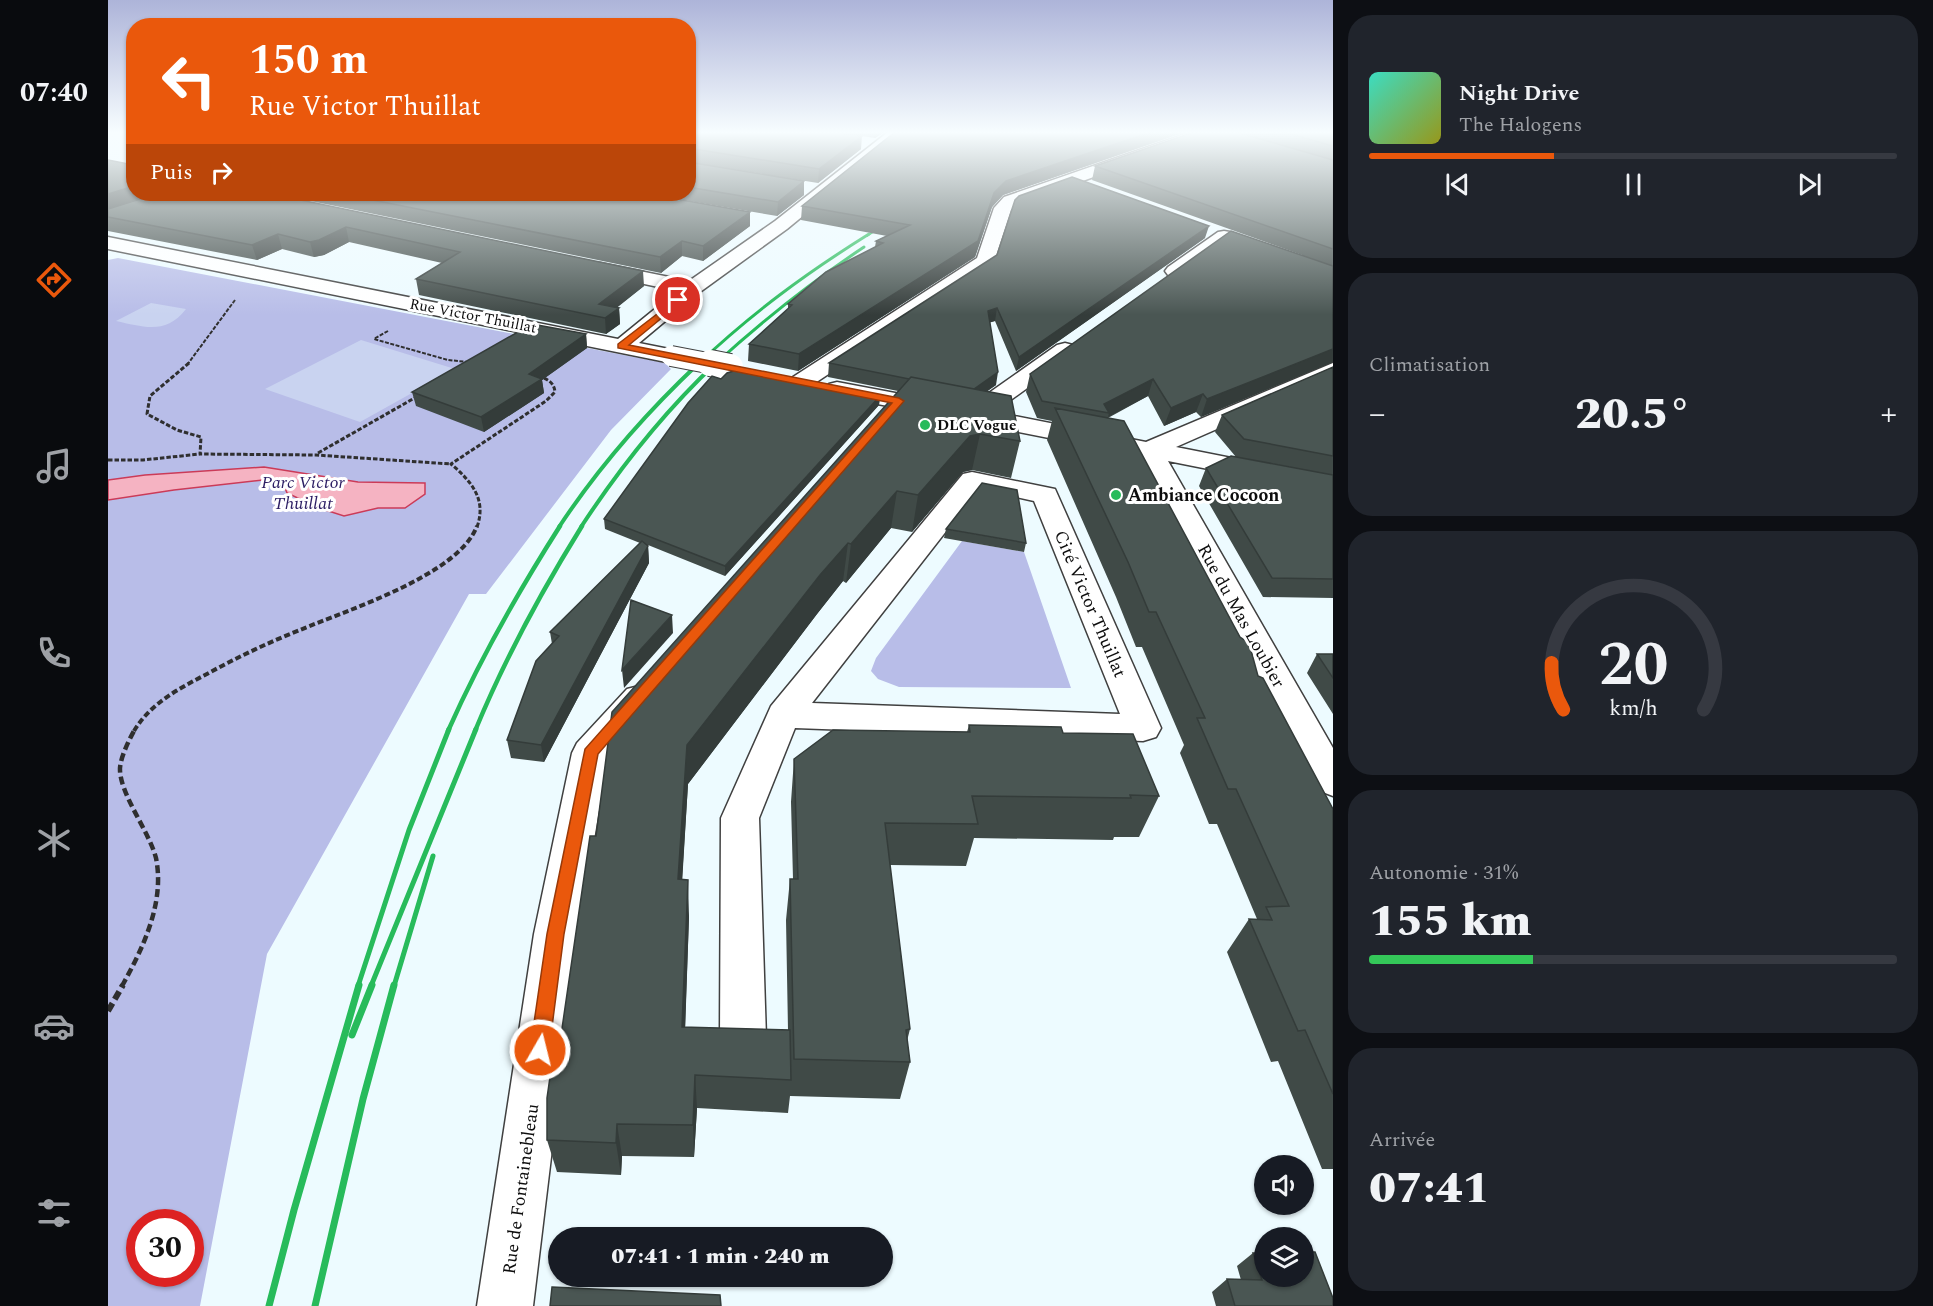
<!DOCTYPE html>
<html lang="fr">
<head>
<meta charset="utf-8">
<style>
  :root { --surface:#171b24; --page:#20242c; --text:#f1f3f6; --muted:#9ea1a6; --line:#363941; --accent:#ea580c }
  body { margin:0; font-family:Spectral,serif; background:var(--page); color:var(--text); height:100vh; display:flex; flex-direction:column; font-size:22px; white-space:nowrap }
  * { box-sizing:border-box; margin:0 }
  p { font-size:20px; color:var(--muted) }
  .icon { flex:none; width:33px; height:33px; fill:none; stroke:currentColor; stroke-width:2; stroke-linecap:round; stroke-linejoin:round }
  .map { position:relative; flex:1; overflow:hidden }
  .details { display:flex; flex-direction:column; gap:15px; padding:15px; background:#0d0f14; width:600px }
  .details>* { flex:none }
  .banner { position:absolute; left:18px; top:18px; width:570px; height:183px; border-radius:24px; box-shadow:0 2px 4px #0004; background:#ea580c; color:#fff; overflow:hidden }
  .fabs { position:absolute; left:1146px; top:1155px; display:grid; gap:12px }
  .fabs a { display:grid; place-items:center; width:60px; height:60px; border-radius:50%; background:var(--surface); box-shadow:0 2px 4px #0004; font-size:30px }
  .speed { position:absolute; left:18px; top:1209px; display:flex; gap:12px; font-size:30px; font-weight:700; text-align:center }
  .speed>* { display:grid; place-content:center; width:78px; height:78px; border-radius:50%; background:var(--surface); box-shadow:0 2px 4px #0004; line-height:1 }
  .speed .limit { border:9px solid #d22; background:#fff; color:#111 }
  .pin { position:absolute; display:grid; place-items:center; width:51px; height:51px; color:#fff; margin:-26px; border:3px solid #fff; border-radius:50%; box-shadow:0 2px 6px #0007 }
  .me { position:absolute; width:66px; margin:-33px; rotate:8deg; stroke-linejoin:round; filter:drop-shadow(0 0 4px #0008) }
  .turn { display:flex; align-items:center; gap:21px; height:126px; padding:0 24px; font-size:27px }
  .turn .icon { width:78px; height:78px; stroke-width:2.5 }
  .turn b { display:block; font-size:42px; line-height:51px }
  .then { display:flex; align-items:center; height:57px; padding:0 24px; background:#0003; gap:12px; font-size:22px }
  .big { font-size:45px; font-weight:800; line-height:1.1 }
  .details .tile { flex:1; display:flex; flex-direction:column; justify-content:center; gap:9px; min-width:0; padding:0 21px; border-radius:24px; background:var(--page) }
  .details .dial { align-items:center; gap:0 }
  .dial svg { height:156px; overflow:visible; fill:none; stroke:var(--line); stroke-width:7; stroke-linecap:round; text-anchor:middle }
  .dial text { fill:var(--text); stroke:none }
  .song { display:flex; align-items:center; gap:18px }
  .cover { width:72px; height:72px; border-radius:9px; background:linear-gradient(135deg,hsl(170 70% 55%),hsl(60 70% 35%)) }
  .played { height:6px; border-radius:3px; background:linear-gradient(90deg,var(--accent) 35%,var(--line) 35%) }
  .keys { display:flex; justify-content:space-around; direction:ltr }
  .heat { display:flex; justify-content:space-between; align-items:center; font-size:33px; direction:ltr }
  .charge { height:9px; border-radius:4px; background:linear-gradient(90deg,#34c759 31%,var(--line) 0) }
  .trip { position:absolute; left:440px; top:1227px; width:345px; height:60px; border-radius:30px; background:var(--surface); box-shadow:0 2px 4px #0004; font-weight:800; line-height:60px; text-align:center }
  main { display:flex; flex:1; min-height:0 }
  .menu { display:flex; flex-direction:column; width:108px; justify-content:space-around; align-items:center; background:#090b0e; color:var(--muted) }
  .menu .icon { width:42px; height:42px }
  .menu .current { color:var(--accent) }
  .menu b { font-size:27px; color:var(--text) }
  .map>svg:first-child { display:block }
  .green { fill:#b8bde8; fill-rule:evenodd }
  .pitch { fill:#c9d3f0 }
  .water { fill:#f5b3c2; stroke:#cb3b58; stroke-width:1.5 }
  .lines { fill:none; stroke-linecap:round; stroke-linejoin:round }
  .street-casing { stroke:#404040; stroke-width:3 }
  .path-far4 { stroke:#2f2f2f; stroke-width:2; stroke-dasharray:4 1.5; stroke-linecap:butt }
  .path-far3 { stroke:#2f2f2f; stroke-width:3; stroke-dasharray:4.5 2; stroke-linecap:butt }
  .path-far2 { stroke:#2f2f2f; stroke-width:4; stroke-dasharray:6 3; stroke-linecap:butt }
  .path-far1 { stroke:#2f2f2f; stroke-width:4.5; stroke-dasharray:8 4; stroke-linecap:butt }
  .path { stroke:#2f2f2f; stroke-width:6; stroke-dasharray:9 4.5; stroke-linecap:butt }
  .street { fill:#fff; fill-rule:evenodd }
  .rail-far5 { stroke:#27bb5b; stroke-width:2 }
  .rail-far4 { stroke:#27bb5b; stroke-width:3 }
  .rail-far3 { stroke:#27bb5b; stroke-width:4 }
  .rail-far2 { stroke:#27bb5b; stroke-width:4.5 }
  .rail-far1 { stroke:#27bb5b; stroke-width:5 }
  .rail { stroke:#27bb5b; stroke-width:7 }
  .street-bridge-far1-casing { stroke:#404040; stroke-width:22; stroke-linecap:butt }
  .street-bridge-casing { stroke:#404040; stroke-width:28; stroke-linecap:butt }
  .street-bridge-far1 { stroke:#fff; stroke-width:20 }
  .street-bridge { stroke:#fff; stroke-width:26 }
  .wall { fill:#404a47 }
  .shaded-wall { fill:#343c3a }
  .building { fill:#4a5653; stroke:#343c3a; stroke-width:1.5 }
  .route { fill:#ea580c; stroke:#983908; stroke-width:1.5 }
  .poi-dot { fill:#27bb5b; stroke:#fff; stroke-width:2 }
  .labels { text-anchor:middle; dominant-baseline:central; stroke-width:6; stroke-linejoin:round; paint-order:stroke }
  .far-street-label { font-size:15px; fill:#0d0d0d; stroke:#fff }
  .far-poi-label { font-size:15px; font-weight:bold; fill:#0d0d0d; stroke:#fff; text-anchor:start }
  .park-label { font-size:18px; font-style:italic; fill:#2c1e64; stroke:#fff }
  .poi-label { font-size:18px; font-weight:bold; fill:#0d0d0d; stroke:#fff; text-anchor:start }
  .street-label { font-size:18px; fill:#0d0d0d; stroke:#fff }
</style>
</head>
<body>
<main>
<nav class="menu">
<b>07:40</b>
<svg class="icon current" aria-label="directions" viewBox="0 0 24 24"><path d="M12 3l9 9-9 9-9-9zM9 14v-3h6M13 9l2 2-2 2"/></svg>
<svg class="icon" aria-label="music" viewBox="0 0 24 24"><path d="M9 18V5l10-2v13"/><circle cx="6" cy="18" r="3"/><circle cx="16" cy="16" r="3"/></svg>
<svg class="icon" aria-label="phone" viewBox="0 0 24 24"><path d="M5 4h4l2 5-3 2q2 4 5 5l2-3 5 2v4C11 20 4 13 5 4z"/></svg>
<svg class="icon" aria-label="climate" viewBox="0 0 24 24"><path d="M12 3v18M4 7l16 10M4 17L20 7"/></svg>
<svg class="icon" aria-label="car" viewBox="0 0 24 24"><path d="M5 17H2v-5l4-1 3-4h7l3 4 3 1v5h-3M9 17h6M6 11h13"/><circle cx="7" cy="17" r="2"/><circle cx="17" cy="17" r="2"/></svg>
<svg class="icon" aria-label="filters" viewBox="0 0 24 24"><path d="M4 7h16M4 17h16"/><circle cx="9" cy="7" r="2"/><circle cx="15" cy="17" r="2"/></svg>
</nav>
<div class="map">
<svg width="1225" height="1306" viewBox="0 0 1225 1306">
  <rect width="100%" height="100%" fill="#edfbff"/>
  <!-- green -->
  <path class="green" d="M10 258 557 363 563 369 503 430 378 594H361L159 954 92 1306H0V260ZM32 1222H82V1274H32Z
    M854 541 916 552 963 688 791 687 770 679 763 671 768 658Z"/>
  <!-- pitch -->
  <path class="pitch" d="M43 303 78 309C58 335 36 327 8 321Z
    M253 340 347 369 252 422 157 389Z"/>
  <!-- water -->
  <path class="water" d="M156 467 250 482 317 483V494L297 508H270L236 516 211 508 179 493 173 478 66 490 0 500V480L37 475Z"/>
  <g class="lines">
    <!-- street casing -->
    <g class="street-casing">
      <path id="street" d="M780 132H797L679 229 592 292 531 343 571 351 574 356 571 361 563 363 0 249V237L510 339 569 291 485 273 482 269 485 265 492 263 581 281 667 221Z
        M1083 132H1104L1102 135 908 205 903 210 885 265 701 387 693 389 685 387 681 382 685 377 869 258 886 208 896 197Z
        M1116 231 1122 232 1125 236 1122 240 1074 275H1060L1057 271 1060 267 1110 232Z
        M957 343 965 345 968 350 965 355 886 412 1038 442 1225 363V378L1068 447 1225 478V494L1060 461 1225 748V796L1212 791 1032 456 729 396 721 394 717 389 721 384 729 382 861 407 949 345Z
        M864 472 947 489 1053 728 1048 737 1035 741 687 728 651 818 658 1038 652 1054 635 1061 618 1054 612 1038 613 818 663 706 855 474ZM871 489 926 501 1012 714 704 703Z
        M531 686 543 689 548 698 500 757 470 934 425 1306H369L426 934 464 753 469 743 519 689Z"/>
    </g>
    <!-- path-far4 -->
    <path class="path-far4" d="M280 331 266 339 340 360 360 362
      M79 365 127 300"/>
    <!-- path-far3 -->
    <path class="path-far3" d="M81 363 42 396 39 414 69 430 93 437 92 454 208 455 343 464
      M210 453 310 396
      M0 460H35L92 454
      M369 527C379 499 363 481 343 464L438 401 447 392C446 383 441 380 433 377"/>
    <!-- path-far2 -->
    <path class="path-far2" d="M26 731C42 704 70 689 97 675 128 658 159 643 192 630 239 610 351 575 369 526"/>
    <!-- path-far1 -->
    <path class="path-far1" d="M14 986C35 948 57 903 48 858 41 831 11 793 12 768 13 756 21 740 27 729"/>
    <!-- path -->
    <path class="path" d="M0 1011 15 985"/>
    <!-- street -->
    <use href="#street" class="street"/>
    <!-- rail-far5 -->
    <path class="rail-far5" d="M759 236 776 225"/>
    <!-- rail-far4 -->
    <path class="rail-far4" d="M589 365C644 313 697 274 761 234
      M606 365C654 321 702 283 756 247"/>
    <!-- rail-far3 -->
    <path class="rail-far3" d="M451 527C490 468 539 412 591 363
      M473 527C511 469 557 411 608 363"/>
    <!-- rail-far2 -->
    <path class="rail-far2" d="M340 731C372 659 410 592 452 526
      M367 731C397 658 433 592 474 526"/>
    <!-- rail-far1 -->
    <path class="rail-far1" d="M250 986 301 830 341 729
      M263 986 368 729
      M286 986 325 856"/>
    <!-- rail -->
    <path class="rail" d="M244 1035 264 985
      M161 1306 186 1210 251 985
      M207 1306 255 1099 286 985"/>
    <!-- street-bridge-far1 casing -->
    <g class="street-bridge-far1-casing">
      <path id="street-bridge-far1" d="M563 356 610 365"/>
    </g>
    <!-- street-bridge casing -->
    <g class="street-bridge-casing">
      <path id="street-bridge" d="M602 363 622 367"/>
    </g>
    <!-- street-bridge-far1 -->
    <use href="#street-bridge-far1" class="street-bridge-far1"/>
    <!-- street-bridge -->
    <use href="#street-bridge" class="street-bridge"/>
  </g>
  <!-- wall -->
  <path class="wall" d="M580 132 753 149 710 183 580 162Z
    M728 132H776L767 138Z
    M787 132H1077L895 195 884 207 867 257 690 371 640 361 641 344 680 309V304L767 247 768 241 779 236 693 220 694 206Z
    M1085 132H1225V362L1093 417 1088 412 1056 426 1040 396 1000 418 1150 676 1225 809V1169H1214L1170 1061 1163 1062 1119 952 1141 919H1149L1109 824H1101L1072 753 1076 745 1034 647H1028L1008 597 939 440 944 421 929 418 918 392 922 374 1194 255 984 180 987 166Z
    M0 160 26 194H164L536 286 509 307 511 308 512 324 498 334 311 295 308 279 334 263 241 242 216 255 206 257 174 249 149 260 0 231Z
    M580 162 696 181V195L669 216 540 194H580Z
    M169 194H540L642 226 595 261 574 256 553 273Z
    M1097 238 908 371 887 321 882 322 888 385 879 391 912 441 903 478 864 470 855 472 804 532 783 528 738 583 735 581 709 614 580 784 574 879 581 917 577 1027 680 1030 678 920 682 879H685L683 802 686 759 859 732 861 725 955 733 1051 796 1031 837H1006L1005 840 866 838 858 866 782 865 802 1029 799 1041 802 1062 792 1099 682 1096 680 1113 589 1108 586 1157 514 1156 513 1175 449 1172 439 1140 450 1056 488 836 790 391 720 377 721 363Z
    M478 334 479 348 434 380 436 393 376 432 308 406 304 392Z
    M1225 367V598L1155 597 1091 486 1098 468 1182 467 1128 457 1107 432 1114 415Z
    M613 379 772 396 771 405 617 576 540 545 541 563 436 762 403 758 399 740 444 644 442 632 532 543 497 529 496 519Z
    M838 529 918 543 916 552 836 538Z
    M1209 654H1225V714L1199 673Z
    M1145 1253 1225 1306H1108L1104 1292 1119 1279 1133 1280 1129 1266Z"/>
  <!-- shaded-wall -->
  <path class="shaded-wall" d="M767 132H776L767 138Z
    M1043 132H1077L895 195 884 207 867 257 690 371 691 354 886 193 898 181Z
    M754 136 753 149 710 183 711 169Z
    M696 181V195L669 216 670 202Z
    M26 186V194H50L0 211V194Z
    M642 212V226L595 261V246Z
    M1101 226 1097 238 908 371 911 357Z
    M238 227 241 242 216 255 206 257 202 242Z
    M170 234 174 249 149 260 144 245Z
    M574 241V256L553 273 552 257Z
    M535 271 536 286 496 318 491 304Z
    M511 308 512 324 498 334 497 318Z
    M889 308 887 321 877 324 880 311Z
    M478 334 479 348 434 380 436 393 376 432 373 417 421 374Z
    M1225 349V362L1093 417 1099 399Z
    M890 372 888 385 860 405 863 391Z
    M1045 379 1040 396 1000 417 1001 413 996 404Z
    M1095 394 1088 412 1056 426 1063 408Z
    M772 396 771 405 617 576V566Z
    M872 434 864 470 855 472 804 532 810 495 862 436Z
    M789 491 783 528 738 583 743 544Z
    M740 543 735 581 709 614 580 784 572 917 570 879 579 745 712 575Z
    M540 546 541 563 436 762 433 745Z
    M564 615 565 633 516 688 514 670Z
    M580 880 581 917 576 1062 574 1027Z
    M587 1075 589 1108 586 1157 585 1125Z
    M509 1124 514 1156 513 1175 508 1143Z"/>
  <!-- building -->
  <path class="building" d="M580 132H725L754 136 711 169 580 148Z
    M787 132H1043L898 181 886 193 870 241 691 354 641 344 684 305 680 304 718 272 775 243 768 241 802 225 694 206Z
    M1086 132H1128L1225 160V249L987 166Z
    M1176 132H1225V146Z
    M0 160 26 165V186L0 194Z
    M580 162 696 181 670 202 580 187Z
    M964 177 1101 226 911 357 889 308 880 311 890 372 866 389 803 377 801 379 721 363 889 255 907 200 911 196Z
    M48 194H164L535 271 491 304 511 308 497 318 308 279 352 252 238 227 211 240 202 242 170 234 144 245 0 217V209Z
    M234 194H540L642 212 595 246 574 241 552 257Z
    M1123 231 1225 266V349L1099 399 1095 394 1063 408 1045 379 996 404 1001 413 934 401 922 374Z
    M424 324 478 334 421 374 434 379 373 417 304 392Z
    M1225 367V456L1136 439 1114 415Z
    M632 369 772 396 617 566 496 519 580 403 604 376 613 379 619 373Z
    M803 377 903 396 912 441 872 434 862 436 810 495 789 491 743 544 740 543 712 575 579 745 570 879 580 880 574 1027 682 1030 683 1080 587 1075 585 1125 509 1124 508 1143 439 1140V1098L445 1056H450L482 836H488L504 712Z
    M947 408 1016 421 1132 637 1141 643 1150 676 1155 678 1225 809V1094L1197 1030 1190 1031 1141 919 1164 920 1158 907 1181 906 1128 789H1120L1089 718H1097L1048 612H1041L1020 562Z
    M1123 456 1225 475V579L1164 578 1098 468Z
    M874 483 909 490 918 543 838 529Z
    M534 541 540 546 433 745 399 740 428 661 451 636 442 632Z
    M523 600 564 615 514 670Z
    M1209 654H1225V678Z
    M861 725 953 727 955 733 1025 734 1051 796 1022 795 1023 798 864 796 870 824 777 823 802 1029 798 1030 802 1062 686 1059 682 879H690L686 759 725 730 862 732Z
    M1196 1252H1207L1225 1298V1306H1127L1119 1279 1154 1280 1145 1253H1156V1276H1196Z
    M444 1287 612 1295 613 1306H442Z"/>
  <!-- sky -->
  <linearGradient id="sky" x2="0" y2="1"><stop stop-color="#adb4d9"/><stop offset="0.42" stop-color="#f7fdff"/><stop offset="1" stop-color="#f7fdff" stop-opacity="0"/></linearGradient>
  <rect width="1225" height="315" fill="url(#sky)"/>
  <!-- route -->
  <path class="route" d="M570 298 574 300 573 302 521 345 791 398 796 401 490 754 456 934 441 1050 438 1057 432 1060 425 1057 422 1050 439 934 477 749 784 403 510 348V344Z"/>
  <!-- markers -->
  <g class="poi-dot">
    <circle cx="817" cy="425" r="6"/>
    <circle cx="1008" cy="495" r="6"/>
  </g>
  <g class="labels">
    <!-- far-street labels -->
    <g class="far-street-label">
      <text transform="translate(365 316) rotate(11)">Rue Victor Thuillat</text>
    </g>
    <!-- far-poi labels -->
    <g class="far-poi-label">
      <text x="829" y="425">DLC Vogue</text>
    </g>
    <!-- park labels -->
    <g class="park-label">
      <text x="195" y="482">Parc Victor<tspan x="195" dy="21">Thuillat</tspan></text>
    </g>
    <!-- poi labels -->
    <g class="poi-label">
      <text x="1020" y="495">Ambiance Cocoon</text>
    </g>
    <!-- street labels -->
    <g class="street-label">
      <text transform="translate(982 604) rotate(67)">Cité Victor Thuillat</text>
      <text transform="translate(1133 616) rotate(61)">Rue du Mas Loubier</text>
      <text transform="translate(413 1189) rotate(-82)">Rue de Fontainebleau</text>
    </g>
  </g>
</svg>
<div class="fabs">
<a><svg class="icon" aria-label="sound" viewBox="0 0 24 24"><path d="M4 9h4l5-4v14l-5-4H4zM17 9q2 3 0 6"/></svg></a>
<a><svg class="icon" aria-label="layers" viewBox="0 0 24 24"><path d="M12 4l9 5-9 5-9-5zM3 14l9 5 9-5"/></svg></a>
</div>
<div class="speed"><div class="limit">30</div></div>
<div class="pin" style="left:570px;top:300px;background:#d93025"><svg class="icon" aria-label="arrive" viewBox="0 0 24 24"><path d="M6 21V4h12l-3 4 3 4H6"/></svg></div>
<svg class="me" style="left:432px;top:1050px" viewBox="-20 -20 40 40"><circle r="17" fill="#ea580c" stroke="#fff" stroke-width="3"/><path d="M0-11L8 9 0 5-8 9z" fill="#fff"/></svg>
<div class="trip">07:41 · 1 min · 240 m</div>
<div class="banner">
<div class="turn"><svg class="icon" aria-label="left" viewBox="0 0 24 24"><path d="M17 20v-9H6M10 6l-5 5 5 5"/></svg><div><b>150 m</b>Rue Victor Thuillat</div></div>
<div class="then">Puis<svg class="icon" aria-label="right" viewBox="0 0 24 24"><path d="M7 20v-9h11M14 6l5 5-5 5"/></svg></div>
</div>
</div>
<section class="details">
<div class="tile">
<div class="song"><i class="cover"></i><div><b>Night Drive</b><p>The Halogens</p></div></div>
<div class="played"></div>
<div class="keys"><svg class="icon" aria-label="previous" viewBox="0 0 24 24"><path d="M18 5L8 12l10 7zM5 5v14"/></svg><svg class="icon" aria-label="pause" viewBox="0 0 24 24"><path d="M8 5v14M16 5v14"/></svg><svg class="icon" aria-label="next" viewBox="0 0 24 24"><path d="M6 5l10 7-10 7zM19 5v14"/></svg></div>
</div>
<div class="tile"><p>Climatisation</p>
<div class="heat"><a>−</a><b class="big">20.5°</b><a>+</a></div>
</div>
<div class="tile dial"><svg viewBox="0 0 100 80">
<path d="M14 69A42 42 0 1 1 86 69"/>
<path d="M14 69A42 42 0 0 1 8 45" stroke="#ea580c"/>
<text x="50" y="56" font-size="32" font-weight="700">20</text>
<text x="50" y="72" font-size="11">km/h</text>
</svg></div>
<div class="tile"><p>Autonomie · 31%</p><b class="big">155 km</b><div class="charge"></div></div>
<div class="tile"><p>Arrivée</p><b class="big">07:41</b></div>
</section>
</main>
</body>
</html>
